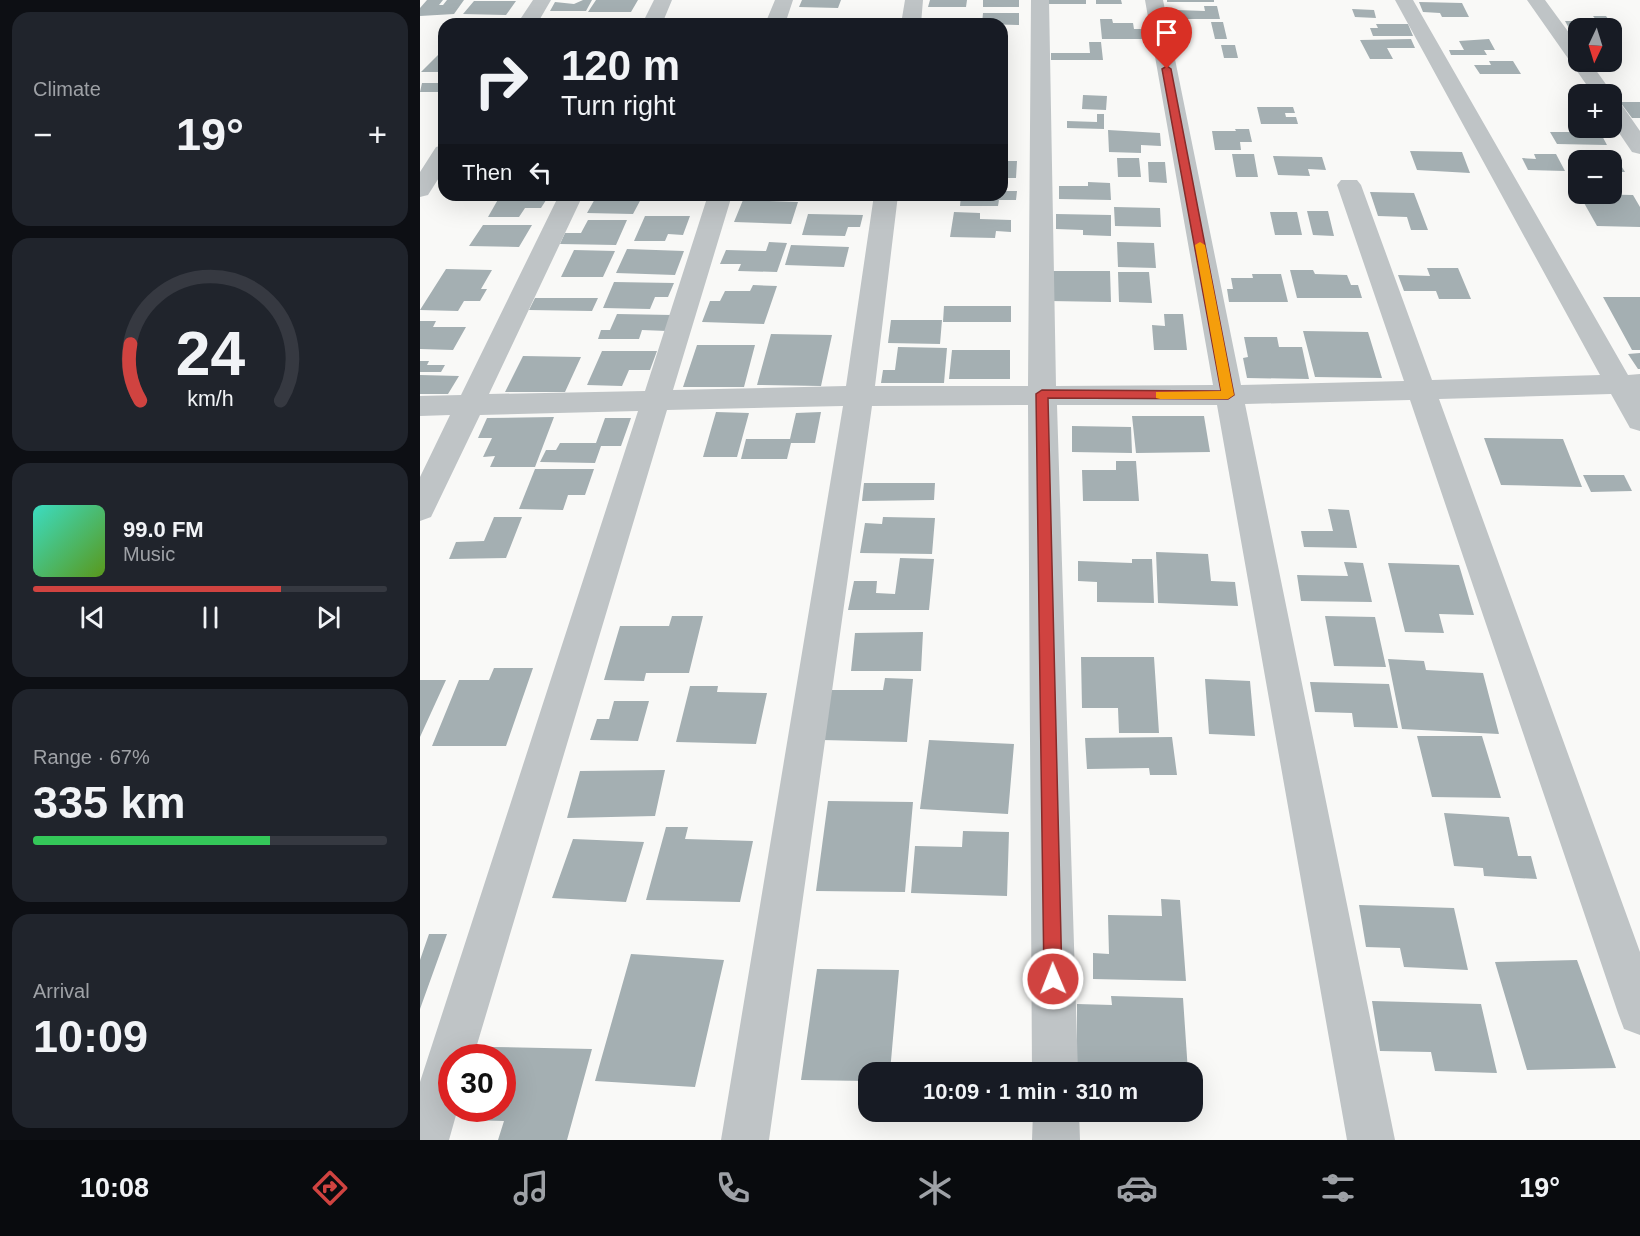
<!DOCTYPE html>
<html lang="en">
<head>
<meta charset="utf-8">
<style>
  :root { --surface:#171b24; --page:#20242c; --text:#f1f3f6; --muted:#9ea1a6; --line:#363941; --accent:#d04340 }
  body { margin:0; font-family:Arial,sans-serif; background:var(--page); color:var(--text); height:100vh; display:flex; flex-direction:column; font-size:22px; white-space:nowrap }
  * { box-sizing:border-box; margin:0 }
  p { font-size:20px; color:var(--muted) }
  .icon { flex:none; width:33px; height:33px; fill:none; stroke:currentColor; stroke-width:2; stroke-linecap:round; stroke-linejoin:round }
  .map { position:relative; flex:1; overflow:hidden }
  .side { display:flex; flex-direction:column; gap:12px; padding:12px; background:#0d0f14; width:420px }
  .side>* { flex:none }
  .top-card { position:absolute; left:18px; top:18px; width:570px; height:183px; border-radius:18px; box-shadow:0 6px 24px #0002; background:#171b24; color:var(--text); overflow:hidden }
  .needle { width:39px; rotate:184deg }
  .controls { position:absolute; left:1148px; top:18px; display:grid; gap:12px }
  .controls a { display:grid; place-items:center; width:54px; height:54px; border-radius:12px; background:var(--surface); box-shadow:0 6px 24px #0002; font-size:30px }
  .speed { position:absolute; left:18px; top:1044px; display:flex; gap:12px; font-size:30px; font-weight:700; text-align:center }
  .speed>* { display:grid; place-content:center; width:78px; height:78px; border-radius:50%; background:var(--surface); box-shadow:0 6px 24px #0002; line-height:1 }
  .speed .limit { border:9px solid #d22; background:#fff; color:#111 }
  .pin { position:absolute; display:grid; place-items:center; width:51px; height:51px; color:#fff; margin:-62px -26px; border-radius:50% 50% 50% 0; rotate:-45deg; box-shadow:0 0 6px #0007 }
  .pin .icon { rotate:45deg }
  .me { position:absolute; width:66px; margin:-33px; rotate:359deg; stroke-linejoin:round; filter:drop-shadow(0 0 4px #0008) }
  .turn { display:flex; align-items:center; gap:21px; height:126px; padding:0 24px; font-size:27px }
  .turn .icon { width:78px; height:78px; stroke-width:2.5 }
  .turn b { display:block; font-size:42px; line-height:51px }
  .then { display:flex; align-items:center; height:57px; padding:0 24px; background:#0003; gap:12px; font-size:22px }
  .big { font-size:45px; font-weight:800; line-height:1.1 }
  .side .card { flex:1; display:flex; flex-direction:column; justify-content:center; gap:9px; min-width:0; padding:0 21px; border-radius:18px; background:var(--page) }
  .side .dial { align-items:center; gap:0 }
  .dial svg { height:156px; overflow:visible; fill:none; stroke:var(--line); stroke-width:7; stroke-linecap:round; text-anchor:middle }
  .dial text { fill:var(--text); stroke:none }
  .song { display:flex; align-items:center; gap:18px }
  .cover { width:72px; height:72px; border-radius:9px; background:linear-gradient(135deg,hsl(170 70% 55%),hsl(90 70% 35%)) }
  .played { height:6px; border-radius:3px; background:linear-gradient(90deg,var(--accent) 70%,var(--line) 70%) }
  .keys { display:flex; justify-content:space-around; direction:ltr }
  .heat { display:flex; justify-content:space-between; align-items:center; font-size:33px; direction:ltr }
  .charge { height:9px; border-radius:4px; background:linear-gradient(90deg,#34c759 67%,var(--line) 0) }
  .trip { position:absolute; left:438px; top:1062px; width:345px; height:60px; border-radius:18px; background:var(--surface); box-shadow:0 6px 24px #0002; font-weight:800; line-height:60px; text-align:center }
  .tab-bar { display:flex; height:96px; justify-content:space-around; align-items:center; background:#090b0e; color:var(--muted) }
  .tab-bar .icon { width:42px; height:42px }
  .tab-bar .current { color:var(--accent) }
  .tab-bar b { font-size:27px; color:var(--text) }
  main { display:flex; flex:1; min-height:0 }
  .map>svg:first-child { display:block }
  .building { fill:#a4afb2 }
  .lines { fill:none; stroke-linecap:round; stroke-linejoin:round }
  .minor { fill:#bfc4c6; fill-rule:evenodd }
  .route { fill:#d04340; stroke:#872c2a; stroke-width:1.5 }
  .slow { fill:#f59e0b }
</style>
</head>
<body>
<main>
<section class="side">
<div class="card"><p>Climate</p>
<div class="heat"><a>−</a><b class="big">19°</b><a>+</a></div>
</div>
<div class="card dial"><svg viewBox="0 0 100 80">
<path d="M14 69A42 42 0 1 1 86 69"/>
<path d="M14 69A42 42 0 0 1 9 40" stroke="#d04340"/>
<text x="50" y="56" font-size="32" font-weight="700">24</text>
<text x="50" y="72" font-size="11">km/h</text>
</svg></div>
<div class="card">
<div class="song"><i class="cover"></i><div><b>99.0 FM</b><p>Music</p></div></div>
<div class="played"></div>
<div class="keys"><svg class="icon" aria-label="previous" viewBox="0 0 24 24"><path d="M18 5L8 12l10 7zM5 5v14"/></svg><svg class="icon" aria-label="pause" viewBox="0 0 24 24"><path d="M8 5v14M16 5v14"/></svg><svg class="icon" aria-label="next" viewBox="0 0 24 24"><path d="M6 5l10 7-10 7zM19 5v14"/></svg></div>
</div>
<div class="card"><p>Range · 67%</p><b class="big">335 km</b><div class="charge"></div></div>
<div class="card"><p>Arrival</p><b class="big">10:09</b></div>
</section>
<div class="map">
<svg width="1220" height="1140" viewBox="0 0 1220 1140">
  <rect width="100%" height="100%" fill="#f9f9f7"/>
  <!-- building -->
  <path class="building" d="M7 0H23L19 5H23L27 0H44L34 14 0 16V8Z
    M163 0H172L166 11H130L135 2 154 4Z
    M176 0H218L211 12H168Z
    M382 0H421L418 8 379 7Z
    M510 0H547L546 7H508Z
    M563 0H599V7H563Z
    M627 0H666V4H627Z
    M676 0H701L702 4H676Z
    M747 0H794V2H747Z
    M54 1H96L86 15 43 14Z
    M999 2 1042 3 1049 17H1022L1020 13 1003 12Z
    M784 6H797L800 19H758L756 10 785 11Z
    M932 9 954 10 956 18 935 17Z
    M563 13H599V25L562 24Z
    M1173 16H1186L1199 34H1191V28L1150 30 1145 21H1177Z
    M370 18H418L416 24H368Z
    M680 19H692L693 23H713L714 29H724L726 39H682Z
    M791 22H803L807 39H795Z
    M956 24H988L993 36H953L950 28H958Z
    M991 39 995 48H967L973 59H950L940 40Z
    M1069 39 1075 50H1064L1067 55H1031L1029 50H1044L1039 41Z
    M669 42H681L683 60H631V53H670Z
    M801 45H815L818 58H804Z
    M19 54H24V72H1Z
    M1069 61H1093L1101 74H1060L1054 65H1071Z
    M2 83H24V92H0Z
    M663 95 687 96 686 110 662 109Z
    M1200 102H1220V118H1212Z
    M837 107H873L875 113H865L866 117H876L878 124H841Z
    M677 114H684V129L647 128V121L677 122Z
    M815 129H829L832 142H820L821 150H795L792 131H816Z
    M688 130 740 133 741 146 721 145V153L689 152Z
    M1130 132H1180L1187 145 1137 144Z
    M990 151 1042 152 1050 173 997 170Z
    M812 154H834L838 177H816Z
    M1114 154H1136L1145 171 1108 170 1102 158 1116 159Z
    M853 156 902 157 906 170 888 169 890 176 858 175Z
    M697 158H719L721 177H698Z
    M582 161H597L596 178H582Z
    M728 162H745L747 183 729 182Z
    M1191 164H1200L1205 172H1191Z
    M668 182 690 183 691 200 639 199V186H668Z
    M582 191H597L596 200H579L578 206H540L541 195H582Z
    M950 192 994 193 1008 230H991L987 217 958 216Z
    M1159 194 1213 195 1220 207V227L1177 226Z
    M80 196 128 197 121 208H105L99 217H68Z
    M176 197 221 199 213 214 167 213Z
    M323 200 378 202 371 224 314 222Z
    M694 207 740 208 741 227 695 226Z
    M887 211H908L914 236 893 235Z
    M534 212 560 213V219L591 220V232L576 231 575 238 530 237Z
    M850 212H877L882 235H855Z
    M388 214 443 215 440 227H428L425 236 382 235Z
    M636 214 691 215V236L663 235V230L636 229Z
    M225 216H270L263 235 248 234 245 241H214Z
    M168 220H207L196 245 140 244 145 233H161Z
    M63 225H112L99 247 49 246Z
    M349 242 367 243 357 272 318 271 321 264H300L306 250 346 251Z
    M697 242 734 243 736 268 698 267Z
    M371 245 429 247 424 267 365 265Z
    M207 249 264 251 255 275 196 273Z
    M154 250 195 251 183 277H141Z
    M1007 268H1038L1051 299H1019L1016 291H984L978 275 1010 276Z
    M26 269 72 270 61 289H67L60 301H44L38 311 0 310Z
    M870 270H893L895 274 927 275 931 285H938L942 298H877Z
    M631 271H690L691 302 630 301Z
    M698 272H729L732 303 699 302Z
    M832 274H861L868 302H809L807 289H813L811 278H833Z
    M194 282 254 283 248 297H235L230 309 183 308Z
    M333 285 357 286 344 324 282 322 290 301H300L305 291H330Z
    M1183 297H1220V350H1212Z
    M115 298H178L172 311 109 310Z
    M524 306H591V322H523Z
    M197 314 252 315 247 331 222 330 219 339H178L181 330H190Z
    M744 314H763L767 350H734L732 325 745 326Z
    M471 320H522L520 344 468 343Z
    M0 321H16L13 327H46L33 350 0 349Z
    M883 331 948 332 962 378 895 377Z
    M351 334 412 335 401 386 337 385Z
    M824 337H857L859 347H882L889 379 827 378 823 358 828 357Z
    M277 345H335L324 387H263Z
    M478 347 527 348 524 383H461L463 370H475Z
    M532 350H590V379H529Z
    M182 351H237L230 370H209L202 386 167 385Z
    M1220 353V369H1218L1208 354Z
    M103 356 161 357 145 392H85Z
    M0 361H9L7 365H25L21 372H0Z
    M0 375 39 376 28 394H0Z
    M296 412 329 413 317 457H283Z
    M401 412 395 443H371L367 459H321L326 439H370L376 413Z
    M712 416H784L790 452 716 453Z
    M134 417 115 467H70L75 456 63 457 72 438H58L67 418Z
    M185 418H211L201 446H181L175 463 120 462 126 450H136L140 443H176Z
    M652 426 711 427 712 453 652 452Z
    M1064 438 1143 439 1162 487 1081 485Z
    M696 461H716L719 501H663L662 470H696Z
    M115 469H174L165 495H148L143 510 99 509Z
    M1163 475H1204L1212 491 1171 492Z
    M444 483H515L514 500 442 501Z
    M908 509 929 510 937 548 884 547 881 531H913Z
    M74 517H102L86 558 29 559 36 542 64 541Z
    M463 517 515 518 512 554 440 553 445 523 462 524Z
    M736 552 788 554 791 581 815 582 818 606 738 603Z
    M480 558 514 559 509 610H428L434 581H457L456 593 475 594Z
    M712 559H732L734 603 677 602V582L658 581V561L712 563Z
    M924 562 943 563 952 602 881 601 877 575 928 576Z
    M968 563 1039 565 1054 615 1019 614 1024 633 985 632Z
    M252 616H283L269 673H226L224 681 184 680 200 626H249Z
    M905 616 955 617 966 667 914 666Z
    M503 632 501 671H431L435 633Z
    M661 657H734L739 733H699L698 708H662Z
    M968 659 1004 661 1006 670 1063 673 1079 734 982 729Z
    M74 668H113L86 746H12L39 680H69Z
    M465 678 493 679 487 742 402 740 410 690H463Z
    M785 679 830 681 835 736 789 734Z
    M0 680H26L0 737Z
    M890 682 969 684 978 728 934 727 932 713 895 712Z
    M270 686H298L297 692 347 693 336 744 256 742Z
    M194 701H229L218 741 170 740 177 719H189Z
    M997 736H1062L1081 798 1012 797Z
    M752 737 757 775H730L729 768 667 769 665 738Z
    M509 740 594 744 588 814 500 809Z
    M245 770 235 816 147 818 160 771Z
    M408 801 493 802 485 892 396 891Z
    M1024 813 1089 817 1098 856H1111L1117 879 1064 876 1063 868 1034 866Z
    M246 827H268L265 839 333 841 320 902 226 900Z
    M543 831 589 832 587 896 491 893 495 846 542 847Z
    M153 839 224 842 206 902 132 898Z
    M741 899 760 900 766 981 673 979V953L689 954 688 915 742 916Z
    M939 905 1034 908 1048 970 984 967 980 948 946 947Z
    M9 934H27L0 1009V960Z
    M211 954 304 960 275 1087 175 1081Z
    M1157 960 1196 1068 1107 1070 1075 962Z
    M397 969 479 970 470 1072H448V1081L381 1080Z
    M691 996 763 998 768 1072H657V1004L692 1005Z
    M952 1001 1061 1004 1077 1073 1015 1071 1011 1052 960 1051Z
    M72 1047 172 1049 147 1140H78L84 1121 48 1120 52 1108H82V1058H69Z"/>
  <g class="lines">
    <!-- minor -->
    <path class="minor" d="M113 0H131L117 24H97Z
      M234 0H252L242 24H222Z
      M355 0H373L365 24H345Z
      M485 0H503L501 24H481Z
      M611 0H629L636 386 793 385 725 0H743L821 385 984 381 917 185 921 180H937L941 185 1012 380 1180 375 975 0H993L1208 375 1220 374V431L1210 428 1191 394 1019 399 1220 952V1035L1204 1029 1198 1013 990 400 825 404 975 1140H927L797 405H637L658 1072H612L608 405 452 406 349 1140H301L423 406 247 410 53 1058H32V1108H38L29 1140H0V1082L218 411 60 415 11 517 0 521V477L30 415 0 416V396L41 395 139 195H163L69 394 225 391 288 195H312L253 390 426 386 454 195H478L455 386H608Z
      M1107 0H1125L1158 45V62H1170L1193 94 1191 98V94H1173Z
      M1191 100 1199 101 1220 131V154L1212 152 1191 121Z
      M24 145V170L8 195 0 197V172L16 147Z
      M613 1112H659L660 1140H612Z"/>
  </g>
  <!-- route -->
  <path class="route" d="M747 66 751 69 814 395 808 399 628 398 642 979 640 985 633 988 627 985 624 979 616 394 622 390 801 391 742 69Z"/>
  <!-- slow -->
  <path class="slow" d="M780 242 785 245 814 395 808 399H740L736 398V392L801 391 775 245Z"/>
</svg>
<div class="controls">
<a><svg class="needle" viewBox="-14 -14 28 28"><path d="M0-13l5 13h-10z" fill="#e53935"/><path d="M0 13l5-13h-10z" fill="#9ea1a6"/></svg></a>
<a>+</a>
<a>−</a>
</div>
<div class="speed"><div class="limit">30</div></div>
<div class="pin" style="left:747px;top:69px;background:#d93025"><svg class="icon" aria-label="arrive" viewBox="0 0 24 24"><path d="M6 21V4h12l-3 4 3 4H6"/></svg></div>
<svg class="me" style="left:633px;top:979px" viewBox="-20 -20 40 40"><circle r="17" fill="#d04340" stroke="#fff" stroke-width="3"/><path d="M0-11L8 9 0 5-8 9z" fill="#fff"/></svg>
<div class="trip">10:09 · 1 min · 310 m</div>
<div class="top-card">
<div class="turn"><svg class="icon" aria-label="right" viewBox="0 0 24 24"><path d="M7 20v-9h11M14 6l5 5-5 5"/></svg><div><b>120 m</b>Turn right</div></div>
<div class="then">Then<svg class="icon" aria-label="left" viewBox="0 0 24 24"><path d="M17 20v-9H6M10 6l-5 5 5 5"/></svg></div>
</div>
</div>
</main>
<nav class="tab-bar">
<b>10:08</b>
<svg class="icon current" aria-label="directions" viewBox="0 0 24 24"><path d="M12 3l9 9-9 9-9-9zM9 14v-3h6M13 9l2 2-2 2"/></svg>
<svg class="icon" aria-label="music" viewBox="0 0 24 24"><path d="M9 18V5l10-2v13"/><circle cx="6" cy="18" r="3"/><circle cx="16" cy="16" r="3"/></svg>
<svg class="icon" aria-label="phone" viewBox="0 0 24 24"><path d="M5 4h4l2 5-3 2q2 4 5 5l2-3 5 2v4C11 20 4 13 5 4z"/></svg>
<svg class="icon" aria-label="climate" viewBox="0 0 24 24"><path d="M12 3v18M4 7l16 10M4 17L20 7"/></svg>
<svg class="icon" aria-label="car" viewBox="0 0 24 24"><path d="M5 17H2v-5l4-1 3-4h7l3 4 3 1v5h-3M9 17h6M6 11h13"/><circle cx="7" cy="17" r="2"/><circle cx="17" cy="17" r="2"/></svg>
<svg class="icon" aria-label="filters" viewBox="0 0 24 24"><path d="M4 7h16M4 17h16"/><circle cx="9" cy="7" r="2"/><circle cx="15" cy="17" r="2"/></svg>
<b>19°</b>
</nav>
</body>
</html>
